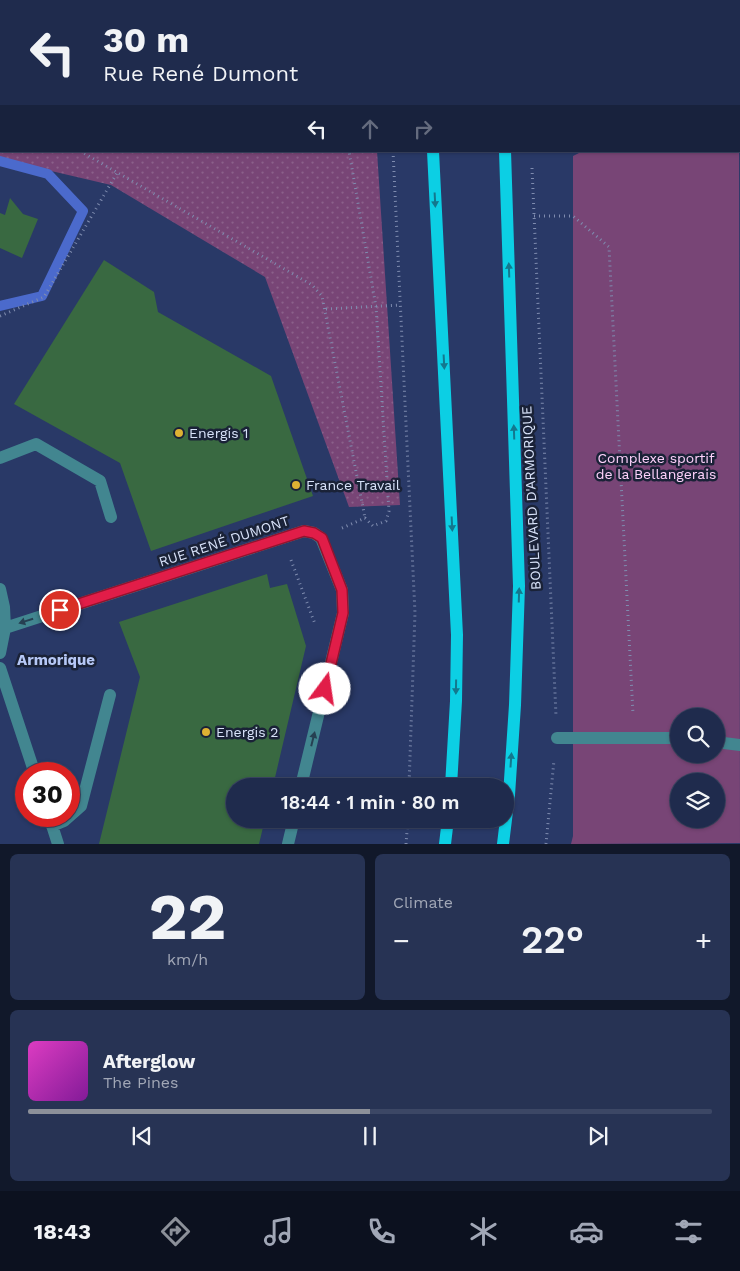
<!DOCTYPE html>
<html lang="en">
<head>
<meta charset="utf-8">
<style>
  :root { --surface:#1f2b4d; --page:#273354; --text:#f1f3f6; --muted:#a1a7b6; --line:#3c4765; --accent:#8c9099 }
  body { margin:0; font-family:"Work Sans",sans-serif; background:var(--page); color:var(--text); height:100vh; display:flex; flex-direction:column; font-size:19px; white-space:nowrap }
  * { box-sizing:border-box; margin:0 }
  p { font-size:16px; color:var(--muted) }
  .icon { flex:none; width:28px; height:28px; fill:none; stroke:currentColor; stroke-width:2; stroke-linecap:round; stroke-linejoin:round }
  .map { position:relative; height:844px; overflow:hidden }
  .side { display:flex; flex-direction:column; gap:10px; padding:10px; background:#11182a; flex:1 }
  .side>* { flex:none }
  .top-card { position:absolute; left:0px; top:0px; width:740px; height:152px; box-shadow:0 1px 4px #0004,0 0 0 1px var(--line); background:#1f2b4d; color:var(--text); overflow:hidden }
  .buttons { position:absolute; left:670px; top:708px; display:grid; gap:10px }
  .buttons a { display:grid; place-items:center; width:55px; height:55px; border-radius:50%; background:var(--surface); box-shadow:0 1px 4px #0004,0 0 0 1px var(--line); font-size:25px }
  .speed { position:absolute; left:15px; top:762px; display:flex; gap:10px; font-size:25px; font-weight:700; text-align:center }
  .speed>* { display:grid; place-content:center; width:65px; height:65px; border-radius:50%; background:var(--surface); box-shadow:0 1px 4px #0004,0 0 0 1px var(--line); line-height:1 }
  .speed .limit { border:8px solid #d22; background:#fff; color:#111 }
  .pin { position:absolute; display:grid; place-items:center; width:42px; height:42px; color:#fff; margin:-21px; border:2px solid #fff; border-radius:50%; box-shadow:0 1px 5px #0007 }
  .me { position:absolute; width:55px; margin:-28px; rotate:14deg; stroke-linejoin:round; filter:drop-shadow(0 0 4px #0008) }
  .turn { display:flex; align-items:center; gap:18px; height:105px; padding:0 20px; font-size:22px }
  .turn .icon { width:65px; height:65px; stroke-width:2.5 }
  .turn b { display:block; font-size:35px; line-height:42px }
  .lanes { display:flex; align-items:center; height:48px; padding:0 20px; background:#0003; justify-content:center; gap:25px; direction:ltr }
  .lanes .off { opacity:.35 }
  .big { font-size:38px; font-weight:600; line-height:1.1 }
  .side .card { flex:1; display:flex; flex-direction:column; justify-content:center; gap:8px; min-width:0; padding:0 18px; border-radius:8px; background:var(--page) }
  .side .dial { align-items:center; gap:0 }
  .dial b { font-size:65px; line-height:1 }
  .song { display:flex; align-items:center; gap:15px }
  .cover { width:60px; height:60px; border-radius:8px; background:linear-gradient(135deg,hsl(310 70% 55%),hsl(290 70% 35%)) }
  .played { height:5px; border-radius:2px; background:linear-gradient(90deg,var(--accent) 50%,var(--line) 50%) }
  .keys { display:flex; justify-content:space-around; direction:ltr }
  .heat { display:flex; justify-content:space-between; align-items:center; font-size:28px; direction:ltr }
  .side .tiles { flex:1; display:grid; gap:10px; grid-template-columns:1fr 1fr }
  .card:last-child { grid-column:span 2 }
  .trip { position:absolute; left:226px; top:778px; width:288px; height:50px; border-radius:25px; background:var(--surface); box-shadow:0 1px 4px #0004,0 0 0 1px var(--line); font-weight:600; line-height:50px; text-align:center }
  .menu { display:flex; height:80px; justify-content:space-around; align-items:center; background:#0c111f; color:var(--muted) }
  .menu .icon { width:35px; height:35px }
  .menu .selected { color:var(--accent) }
  .menu b { font-size:22px; color:var(--text) }
  .map>svg:first-child { display:block }
  .grass { fill:url(#grass-dots) }
  .green { fill:#784576; fill-rule:evenodd }
  .lines { fill:none; stroke-linecap:round; stroke-linejoin:round }
  .stream { stroke:#4b6acc; stroke-width:10 }
  .building { fill:#396941 }
  .path { stroke:#7f8caf; stroke-width:3; stroke-dasharray:1 4; stroke-linecap:butt }
  .minor { stroke:#428690; stroke-width:12 }
  .major { stroke:#0ccfe4; stroke-width:12 }
  .oneway { fill:#13788e }
  .oneway2 { fill:#264052 }
  .route-casing { stroke:#92132f; stroke-width:12 }
  .route { stroke:#e11d48; stroke-width:9 }
  .poi-dot { fill:#deb133; stroke:#1a2237; stroke-width:2 }
  .labels { text-anchor:middle; dominant-baseline:central; stroke-width:5; stroke-linejoin:round; paint-order:stroke }
  .poi-label { font-size:14px; fill:#d9e3fa; stroke:#1a2237; text-anchor:start }
  .park-label { font-size:14px; fill:#ffd2fc; stroke:#1a2237 }
  .street-label { font-size:14px; fill:#d9e3fa; stroke:#1a2237 }
  .neighbourhood-label { font-size:15px; font-weight:bold; fill:#b6c8f6; stroke:#1a2237 }
</style>
</head>
<body>
<div class="map">
<svg width="740" height="844" viewBox="0 0 740 844">
  <defs>
    <pattern id="grass-dots" width="8" height="8" patternUnits="userSpaceOnUse" patternTransform="scale(1.25)"><rect width="8" height="8" fill="#784576"/><path d="M2 2h.1M6 6h.1" fill="none" stroke="#8b608a" stroke-width="1.8" stroke-linecap="round"/></pattern>
  </defs>
  <rect width="100%" height="100%" fill="#293967"/>
  <!-- grass -->
  <path class="grass" d="M0 0H353L354 1H1V151H377L400 505 349 507 265 277 111 185 0 159Z"/>
  <!-- green -->
  <path class="green" d="M0 0H71L1 1V89Z
    M739 113 740 843 571 844 573 836V156L583 151H739ZM679 716H716V754H679ZM679 781H716V819H679Z"/>
  <g class="lines">
    <!-- stream -->
    <path class="stream" d="M631 0 634 1
      M576 1 578 0
      M739 41 740 42
      M0 161 48 174 83 211 42 296 0 306"/>
  </g>
  <!-- building -->
  <path class="building" d="M10 198 23 214 38 219 22 258 0 248V213L5 215Z
    M104 260 154 292 158 312 271 376 313 496 151 551 120 463 14 404Z
    M267 574 270 588 287 584 306 646 273 786H235V819H265L259 844H99L140 677 119 622Z"/>
  <g class="lines">
    <!-- path -->
    <path class="path" d="M328 0V1
      M387 0V1
      M524 0V1
      M0 105 1 106
      M80 151 312 285 322 296 365 518
      M393 151 415 613 409 786
      M532 168 556 716
      M534 216H573L609 247 633 714
      M326 309 400 305
      M0 316 44 297 117 173
      M342 528 365 518 373 526 386 521 389 511 376 307 349 151
      M291 560 315 624
      M406 844 408 819
      M546 844 554 760"/>
    <!-- minor -->
    <path class="minor" d="M0 458 36 444 100 481 111 517
      M0 589 4 607 5 628 0 653
      M5 628 304 531 314 533 321 538 342 590 343 613 301 786
      M0 668 35 774
      M557 738H679
      M716 742 740 745
      M49 816 58 844
      M52 826 64 821 81 806 110 695
      M288 844 294 819"/>
    <!-- major -->
    <path class="major" d="M417 0V1
      M490 0V1
      M433 151 457 635 456 701 451 786
      M445 844 448 819
      M503 844 509 795 515 705 519 586 505 151"/>
  </g>
  <!-- one-way arrows -->
  <defs><path id="oneway-solid" d="M-6-.8H1V-3.2L6.5 0L1 3.2V.8H-6Z" transform="scale(1.25)"/></defs>
  <g class="oneway">
    <use href="#oneway-solid" transform="translate(435 200) rotate(87)"/>
    <use href="#oneway-solid" transform="translate(509 270) rotate(-92)"/>
    <use href="#oneway-solid" transform="translate(444 362) rotate(87)"/>
    <use href="#oneway-solid" transform="translate(514 432) rotate(-92)"/>
    <use href="#oneway-solid" transform="translate(452 524) rotate(87)"/>
    <use href="#oneway-solid" transform="translate(519 595) rotate(-88)"/>
    <use href="#oneway-solid" transform="translate(456 687) rotate(91)"/>
    <use href="#oneway-solid" transform="translate(511 760) rotate(-86)"/>
  </g>
  <g class="oneway2">
    <use href="#oneway-solid" transform="translate(26 621) rotate(162)"/>
    <use href="#oneway-solid" transform="translate(313 739) rotate(-76)"/>
  </g>
  <g class="lines">
    <!-- route casing -->
    <g class="route-casing">
      <path id="route" d="M60 610 304 531 314 533 322 538 342 590 343 613 325 689"/>
    </g>
    <!-- route -->
    <use href="#route" class="route"/>
  </g>
  <!-- markers -->
  <g class="poi-dot">
    <circle cx="179" cy="433" r="5"/>
    <circle cx="296" cy="485" r="5"/>
    <circle cx="206" cy="732" r="5"/>
  </g>
  <g class="labels">
    <!-- poi labels -->
    <g class="poi-label">
      <text x="189" y="433">Energis 1</text>
      <text x="306" y="485">France Travail</text>
      <text x="216" y="732">Energis 2</text>
    </g>
    <!-- park labels -->
    <g class="park-label">
      <text x="656" y="458">Complexe sportif<tspan x="656" dy="16">de la Bellangerais</tspan></text>
    </g>
    <!-- street labels -->
    <g class="street-label">
      <text transform="translate(531 498) rotate(-93)">BOULEVARD D'ARMORIQUE</text>
      <text transform="translate(224 541) rotate(-18)">RUE RENÉ DUMONT</text>
    </g>
    <!-- neighbourhood labels -->
    <g class="neighbourhood-label">
      <text x="56" y="660">Armorique</text>
    </g>
  </g>
</svg>
<div class="buttons">
<a><svg class="icon" aria-label="search" viewBox="0 0 24 24"><circle cx="10" cy="10" r="6"/><path d="M15 15l6 6"/></svg></a>
<a><svg class="icon" aria-label="layers" viewBox="0 0 24 24"><path d="M12 4l9 5-9 5-9-5zM3 14l9 5 9-5"/></svg></a>
</div>
<div class="speed"><div class="limit">30</div></div>
<div class="pin" style="left:60px;top:610px;background:#d93025"><svg class="icon" aria-label="arrive" viewBox="0 0 24 24"><path d="M6 21V4h12l-3 4 3 4H6"/></svg></div>
<svg class="me" style="left:325px;top:689px" viewBox="-20 -20 40 40"><circle r="19" fill="#fff"/><path d="M0-13L10 11 0 6-10 11z" fill="#e11d48"/></svg>
<div class="trip">18:44 · 1 min · 80 m</div>
<div class="top-card">
<div class="turn"><svg class="icon" aria-label="left" viewBox="0 0 24 24"><path d="M17 20v-9H6M10 6l-5 5 5 5"/></svg><div><b>30 m</b>Rue René Dumont</div></div>
<div class="lanes"><svg class="icon" aria-label="left" viewBox="0 0 24 24"><path d="M17 20v-9H6M10 6l-5 5 5 5"/></svg><svg class="icon off" aria-label="ahead" viewBox="0 0 24 24"><path d="M12 20V5M6 11l6-6 6 6"/></svg><svg class="icon off" aria-label="right" viewBox="0 0 24 24"><path d="M7 20v-9h11M14 6l5 5-5 5"/></svg></div>
</div>
</div>
<section class="side">
<div class="tiles">
<div class="card dial"><b>22</b><p>km/h</p></div>
<div class="card"><p>Climate</p>
<div class="heat"><a>−</a><b class="big">22°</b><a>+</a></div>
</div>
<div class="card">
<div class="song"><i class="cover"></i><div><b>Afterglow</b><p>The Pines</p></div></div>
<div class="played"></div>
<div class="keys"><svg class="icon" aria-label="previous" viewBox="0 0 24 24"><path d="M18 5L8 12l10 7zM5 5v14"/></svg><svg class="icon" aria-label="pause" viewBox="0 0 24 24"><path d="M8 5v14M16 5v14"/></svg><svg class="icon" aria-label="next" viewBox="0 0 24 24"><path d="M6 5l10 7-10 7zM19 5v14"/></svg></div>
</div>
</div>
</section>
<nav class="menu">
<b>18:43</b>
<svg class="icon selected" aria-label="directions" viewBox="0 0 24 24"><path d="M12 3l9 9-9 9-9-9zM9 14v-3h6M13 9l2 2-2 2"/></svg>
<svg class="icon" aria-label="music" viewBox="0 0 24 24"><path d="M9 18V5l10-2v13"/><circle cx="6" cy="18" r="3"/><circle cx="16" cy="16" r="3"/></svg>
<svg class="icon" aria-label="phone" viewBox="0 0 24 24"><path d="M5 4h4l2 5-3 2q2 4 5 5l2-3 5 2v4C11 20 4 13 5 4z"/></svg>
<svg class="icon" aria-label="climate" viewBox="0 0 24 24"><path d="M12 3v18M4 7l16 10M4 17L20 7"/></svg>
<svg class="icon" aria-label="car" viewBox="0 0 24 24"><path d="M5 17H2v-5l4-1 3-4h7l3 4 3 1v5h-3M9 17h6M6 11h13"/><circle cx="7" cy="17" r="2"/><circle cx="17" cy="17" r="2"/></svg>
<svg class="icon" aria-label="filters" viewBox="0 0 24 24"><path d="M4 7h16M4 17h16"/><circle cx="9" cy="7" r="2"/><circle cx="15" cy="17" r="2"/></svg>
</nav>
</body>
</html>
